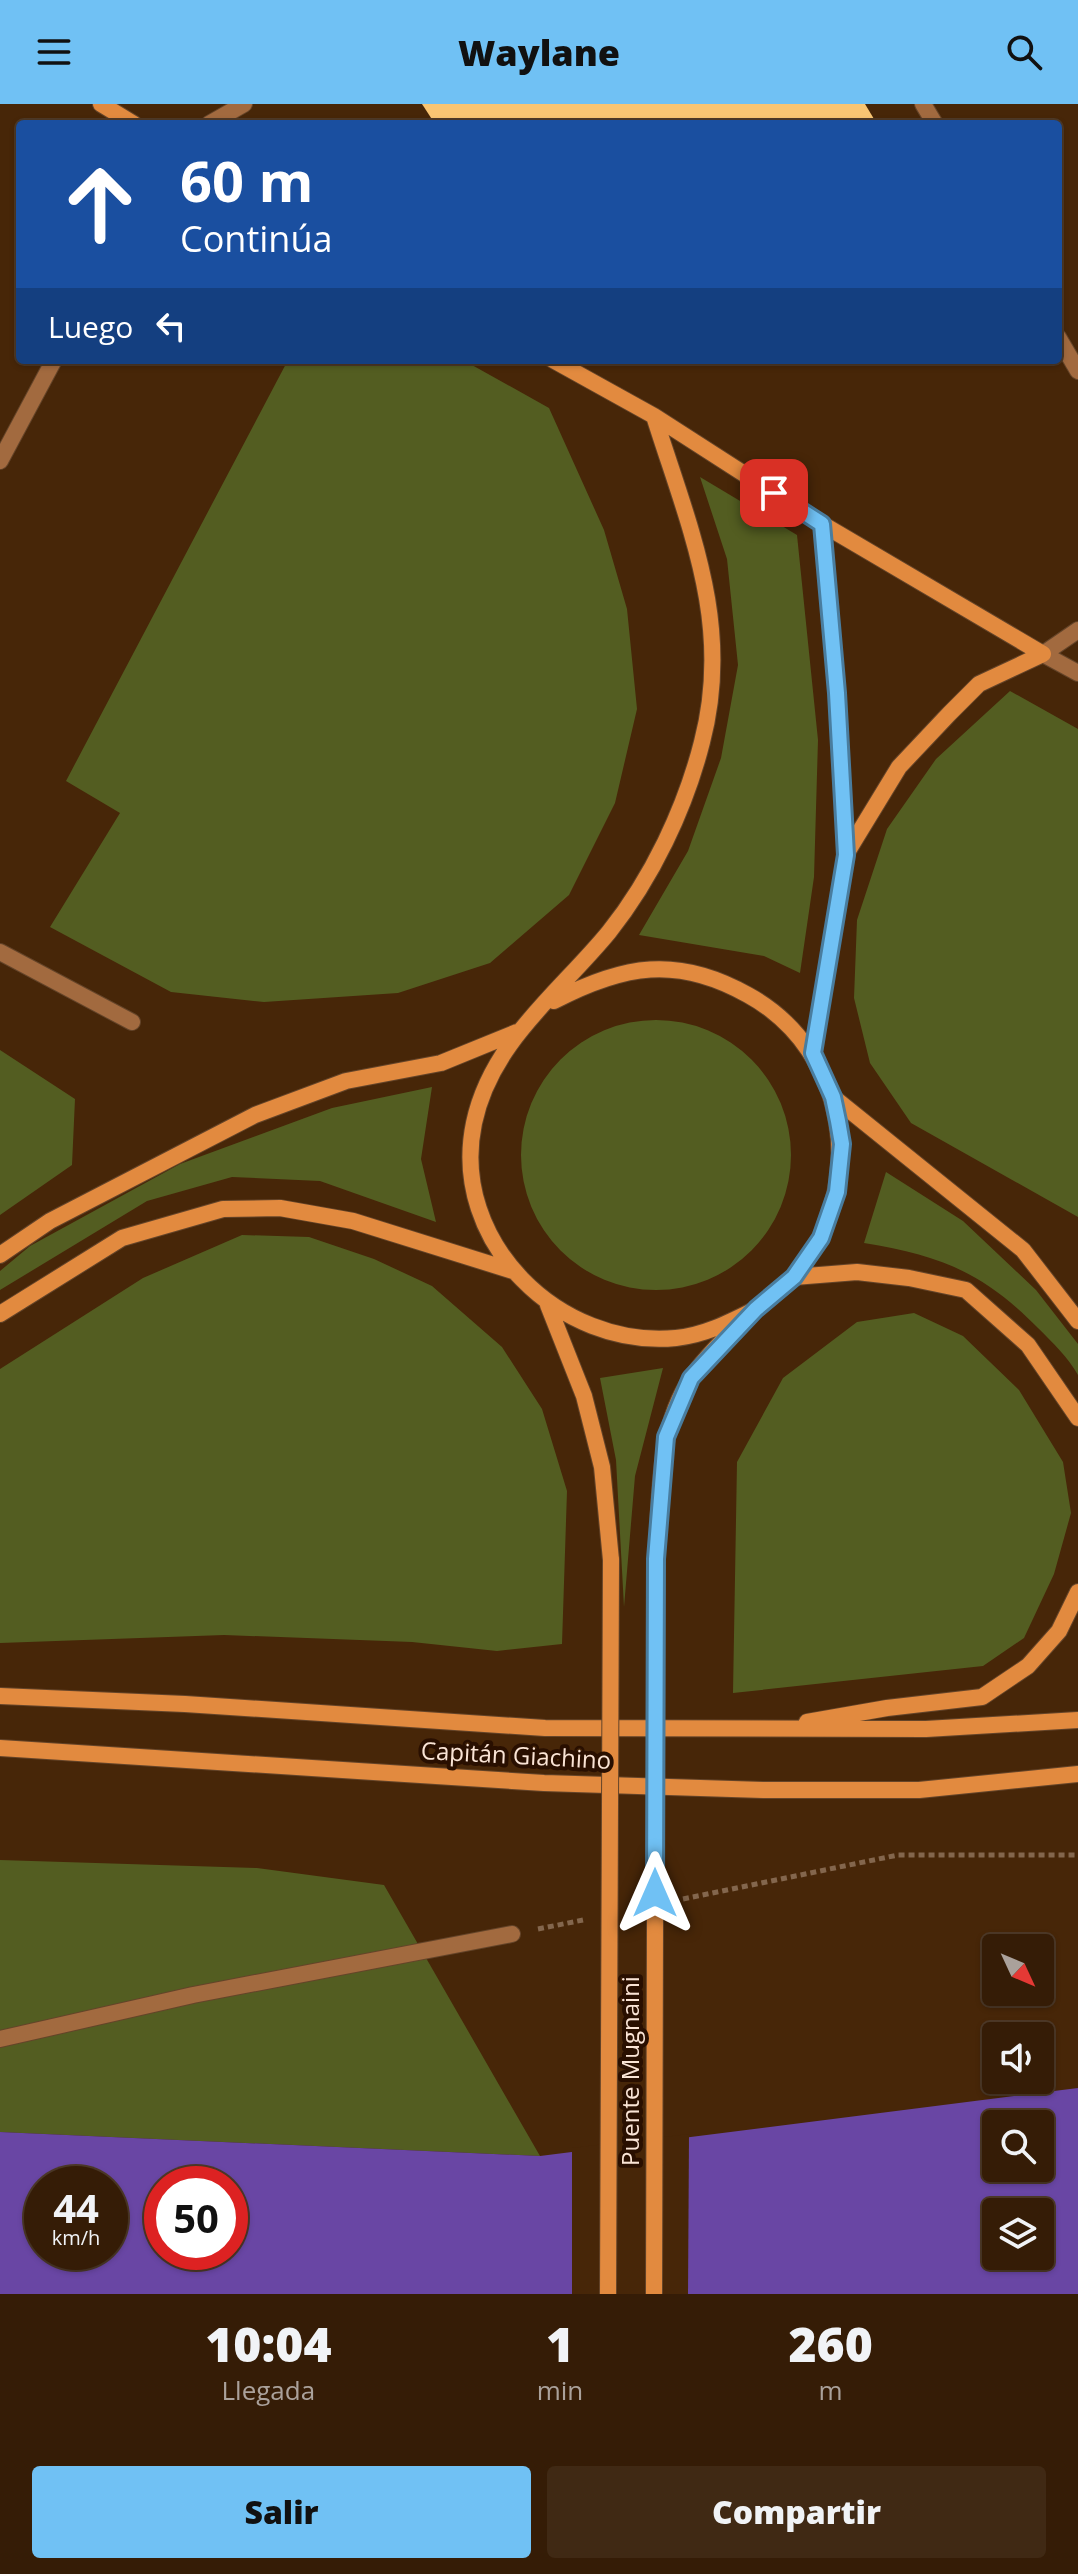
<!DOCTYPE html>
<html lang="es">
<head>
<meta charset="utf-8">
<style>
	body { margin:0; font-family:"Open Sans",sans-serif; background:#402914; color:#f1f3f6; height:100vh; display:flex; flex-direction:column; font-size:30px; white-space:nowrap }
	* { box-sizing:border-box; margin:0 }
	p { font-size:26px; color:#aaa19b }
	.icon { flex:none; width:44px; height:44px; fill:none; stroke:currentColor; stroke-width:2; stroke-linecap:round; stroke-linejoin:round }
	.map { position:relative; height:2190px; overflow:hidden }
	.sheet { display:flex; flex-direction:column; background:#351c06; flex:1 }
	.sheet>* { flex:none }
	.hud { position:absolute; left:16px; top:16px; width:1046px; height:244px; border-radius:8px; box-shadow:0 2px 6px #0004,0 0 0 2px #4f3a28; background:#1a4fa0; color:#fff; overflow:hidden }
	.needle { width:52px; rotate:134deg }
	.buttons { position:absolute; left:982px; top:1830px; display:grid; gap:16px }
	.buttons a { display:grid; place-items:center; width:72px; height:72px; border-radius:8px; background:#351c06; box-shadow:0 2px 6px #0004,0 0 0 2px #4f3a28; font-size:40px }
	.speed { position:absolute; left:24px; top:2062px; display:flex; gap:16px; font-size:40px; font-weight:700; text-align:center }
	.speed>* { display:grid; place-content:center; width:104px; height:104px; border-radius:50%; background:#351c06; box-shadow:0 2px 6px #0004,0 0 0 2px #4f3a28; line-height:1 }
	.speed small { font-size:20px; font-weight:400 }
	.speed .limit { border:12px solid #d22; background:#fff; color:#111 }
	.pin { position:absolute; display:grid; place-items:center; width:68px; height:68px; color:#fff; margin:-34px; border-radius:16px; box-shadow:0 4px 12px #0006 }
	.me { position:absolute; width:88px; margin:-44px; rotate:0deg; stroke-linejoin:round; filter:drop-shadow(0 0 6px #0008) }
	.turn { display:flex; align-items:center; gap:28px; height:168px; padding:0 32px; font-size:36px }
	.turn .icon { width:104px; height:104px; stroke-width:2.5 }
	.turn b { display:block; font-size:56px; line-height:68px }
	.then { display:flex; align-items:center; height:76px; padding:0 32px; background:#0003; gap:16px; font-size:30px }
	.eta { display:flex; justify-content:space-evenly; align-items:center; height:136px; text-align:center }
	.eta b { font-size:48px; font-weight:800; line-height:56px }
	.cta { display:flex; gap:16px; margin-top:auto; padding:16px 32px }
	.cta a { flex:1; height:92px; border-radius:8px; background:#70c1f4; color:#111; font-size:32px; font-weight:800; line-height:92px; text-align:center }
	.cta a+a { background:#402914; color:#f1f3f6 }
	header { display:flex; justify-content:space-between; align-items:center; height:104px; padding:0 32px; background:#70c1f4; color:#111; font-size:36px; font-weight:800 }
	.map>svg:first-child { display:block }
</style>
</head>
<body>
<header><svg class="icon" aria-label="menu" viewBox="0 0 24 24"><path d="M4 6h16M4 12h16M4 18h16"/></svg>Waylane<svg class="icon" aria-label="search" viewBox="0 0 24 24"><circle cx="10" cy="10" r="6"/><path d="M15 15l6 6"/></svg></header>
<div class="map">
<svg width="1078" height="2190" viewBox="0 0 1078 2190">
	<rect width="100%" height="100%" fill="#472608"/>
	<path fill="#535d21" d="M288 256H463L549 304 604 426 627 505 637 605 615 699 569 791 490 859 398 889 264 898 171 888 50 823 120 709 66 677Z
		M700 373 797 431 818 636 814 773 800 869 764 852 639 831 688 747 721 654 738 561 727 455Z
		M1010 587 1078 625V1113L911 1019 870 959 854 894 857 816 887 725 936 655Z
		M521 1051a135 135 0 1 1 270 0a135 135 0 1 1-270 0Z
		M0 946 75 995 72 1061 0 1111Z
		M432 983 421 1055 436 1118 320 1077 232 1073 147 1097 0 1186V1167L30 1142 180 1060 332 1004Z
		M886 1068 963 1117 1036 1186 1078 1240V1271C1068 1253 1053 1239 1038 1224 984 1169 940 1151 864 1139Z
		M242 1131 309 1133 374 1155 432 1182 502 1243 542 1305 567 1387 562 1540 497 1547 412 1538 224 1531 0 1539V1265L143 1174Z
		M914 1209 963 1232 1019 1286 1063 1358 1071 1409 1054 1470 1024 1534 983 1562 733 1589 737 1358 783 1274 857 1218Z
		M663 1264 635 1372 624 1503 616 1356 600 1274Z
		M0 1756 257 1764 384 1781 540 2052 0 2028Z"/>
	<path fill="#6946a4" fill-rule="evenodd" d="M1078 1984V2190H0V2028L540 2052ZM996 2020H1040V2064H996ZM42 2080H110V2148H42ZM162 2080H230V2148H162ZM996 2108H1040V2152H996Z"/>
	<path fill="#472608" d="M689 2030 688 2190H572V2044Z"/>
	<path fill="#f9c573" d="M422 0H865L877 20H435Z"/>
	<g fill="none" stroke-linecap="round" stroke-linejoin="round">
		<defs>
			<path id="street" d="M923 0 935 20
				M209 20 244 0
				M1058 233 1078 267
				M0 357 54 256
				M1078 526 1043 550 1078 569
				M0 848 132 918
				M0 1935 193 1891 512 1830"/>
			<path id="secondary" d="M101 0 134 20
				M553 256 654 312 822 420 1043 550
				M654 312C689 423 733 520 702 638 685 705 652 774 609 828 559 889 491 938 474 1019 449 1138 560 1245 676 1234 705 1231 730 1218 756 1205
				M846 750 899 663 949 610 979 580 1043 550
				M554 897C623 861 677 851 748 891 850 947 868 1084 795 1172 785 1184 770 1193 758 1203 736 1223 708 1249 692 1273 656 1325 661 1396 656 1455
				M813 949 846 751 837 589 822 420
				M833 993 1023 1146 1078 1217
				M0 1151 50 1117 255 1011 346 977 441 959 517 928
				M794 1173 857 1168 909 1174 966 1186 1028 1241 1078 1314
				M548 1201 584 1292 602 1363 611 1456
				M0 1210 122 1134 223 1105 280 1104 353 1117 513 1167
				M0 1592 185 1600 545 1624 926 1625 1078 1616
				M807 1618 887 1604 982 1593 1028 1562 1059 1527 1078 1488
				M0 1644 544 1679 763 1686H919L1078 1670"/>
		</defs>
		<use href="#street" stroke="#644429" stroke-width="18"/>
		<use href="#secondary" stroke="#644429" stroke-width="18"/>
		<path stroke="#83664d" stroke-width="5" stroke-dasharray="6 4" stroke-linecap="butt" d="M683 1795 898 1751H1078
			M538 1825 583 1816"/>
		<use href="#street" stroke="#a26a3f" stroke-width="16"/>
		<use href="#secondary" stroke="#e28a3f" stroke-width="16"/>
		<defs>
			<path id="secondary-bridge" d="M608 2190 611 1456
				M654 2190 656 1455"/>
		</defs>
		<use href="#secondary-bridge" stroke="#644429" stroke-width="18" stroke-linecap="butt"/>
		<use href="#secondary-bridge" stroke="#e28a3f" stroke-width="16"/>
	</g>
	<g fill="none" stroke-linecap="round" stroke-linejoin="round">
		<defs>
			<path id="route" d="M655 1789 656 1455 666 1333 691 1274 756 1205 794 1173 821 1134 837 1088 842 1040 838 1017 833 993 813 949 846 751 837 589 822 420 774 389"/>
		</defs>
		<use href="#route" stroke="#497d9f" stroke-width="20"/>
		<use href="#route" stroke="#70c1f4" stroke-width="14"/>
	</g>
	<g text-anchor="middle" stroke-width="8" stroke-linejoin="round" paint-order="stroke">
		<g font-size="24" fill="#fae4d5" stroke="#290f00">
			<text transform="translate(516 1652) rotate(3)" y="8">Capitán Giachino</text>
			<text transform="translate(631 1967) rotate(-90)" y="8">Puente Mugnaini</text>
		</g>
	</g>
</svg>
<div class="buttons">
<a><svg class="needle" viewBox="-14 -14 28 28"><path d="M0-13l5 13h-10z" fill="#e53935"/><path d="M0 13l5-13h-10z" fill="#aaa19b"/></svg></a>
<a><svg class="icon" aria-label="sound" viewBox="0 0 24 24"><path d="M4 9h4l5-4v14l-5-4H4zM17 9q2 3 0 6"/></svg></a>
<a><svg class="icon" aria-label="search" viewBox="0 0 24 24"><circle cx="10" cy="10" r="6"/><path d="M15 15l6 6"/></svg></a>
<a><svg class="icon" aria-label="layers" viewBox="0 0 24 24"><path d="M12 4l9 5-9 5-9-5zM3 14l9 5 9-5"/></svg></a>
</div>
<div class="speed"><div>44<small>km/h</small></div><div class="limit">50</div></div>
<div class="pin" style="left:774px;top:389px;background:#d93025"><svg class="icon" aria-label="arrive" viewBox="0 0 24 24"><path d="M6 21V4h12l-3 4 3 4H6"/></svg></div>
<svg class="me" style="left:655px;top:1789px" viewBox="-20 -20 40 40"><path d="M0-17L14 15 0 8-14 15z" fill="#70c1f4" stroke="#fff" stroke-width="4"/></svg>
<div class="hud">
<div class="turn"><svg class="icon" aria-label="ahead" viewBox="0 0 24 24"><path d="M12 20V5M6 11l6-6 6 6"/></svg><div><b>60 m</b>Continúa</div></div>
<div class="then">Luego<svg class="icon" aria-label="left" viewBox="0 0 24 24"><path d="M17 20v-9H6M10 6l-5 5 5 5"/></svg></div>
</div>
</div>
<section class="sheet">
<div class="eta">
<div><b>10:04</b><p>Llegada</p></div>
<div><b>1</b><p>min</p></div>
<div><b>260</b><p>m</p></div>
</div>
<div class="cta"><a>Salir</a><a>Compartir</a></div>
</section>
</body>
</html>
